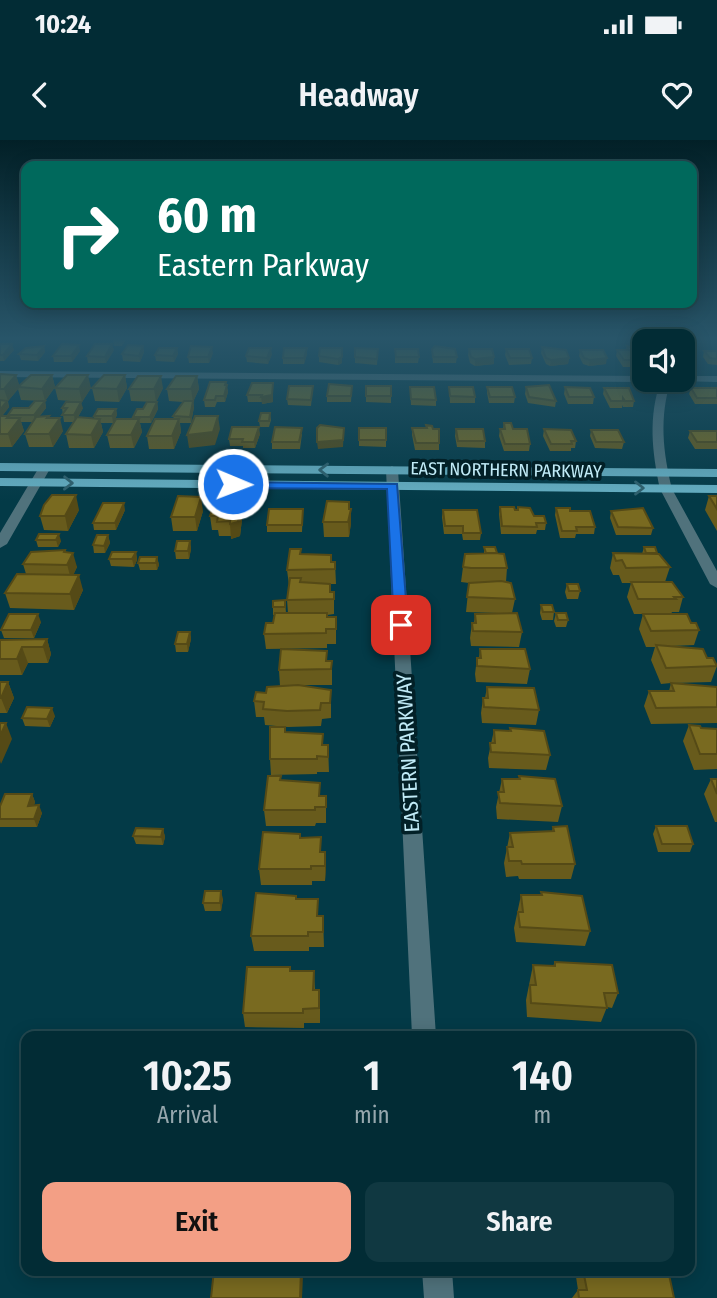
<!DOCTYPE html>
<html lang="en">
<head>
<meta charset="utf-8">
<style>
	body { margin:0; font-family:"Fira Sans Condensed",sans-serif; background:#103841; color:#f1f3f6; height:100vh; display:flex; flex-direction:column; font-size:26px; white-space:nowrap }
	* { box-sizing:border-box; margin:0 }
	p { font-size:23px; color:#96a7ad }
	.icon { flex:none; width:38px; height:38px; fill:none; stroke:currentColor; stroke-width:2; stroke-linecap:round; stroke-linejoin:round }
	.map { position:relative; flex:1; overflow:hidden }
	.panel { position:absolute; left:21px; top:891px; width:674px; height:245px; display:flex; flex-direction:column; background:#022c35; border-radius:14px; box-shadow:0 4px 18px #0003,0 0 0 2px #234850 }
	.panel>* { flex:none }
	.hud { position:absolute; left:21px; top:21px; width:676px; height:147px; border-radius:14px; box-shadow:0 4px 18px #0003,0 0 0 2px #234850; background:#00695c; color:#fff; overflow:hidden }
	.buttons { position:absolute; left:632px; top:189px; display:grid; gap:14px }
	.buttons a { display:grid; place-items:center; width:63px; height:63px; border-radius:14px; background:#022c35; box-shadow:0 4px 18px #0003,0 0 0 2px #234850; font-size:35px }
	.pin { position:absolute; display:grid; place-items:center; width:60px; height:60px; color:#fff; margin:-30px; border-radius:14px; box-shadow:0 4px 10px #0006 }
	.me { position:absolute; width:77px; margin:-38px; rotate:91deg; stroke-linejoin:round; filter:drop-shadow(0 0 5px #0008) }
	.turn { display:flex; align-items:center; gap:24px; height:147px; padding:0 21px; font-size:32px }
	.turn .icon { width:91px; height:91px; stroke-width:2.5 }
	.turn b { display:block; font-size:49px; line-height:60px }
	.eta { display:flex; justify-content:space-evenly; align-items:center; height:119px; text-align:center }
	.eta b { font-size:42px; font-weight:600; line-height:49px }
	.primary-button { display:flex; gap:14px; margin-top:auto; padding:14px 21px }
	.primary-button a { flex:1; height:80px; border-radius:14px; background:#f39f85; color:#111; font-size:28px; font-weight:600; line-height:80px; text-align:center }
	.primary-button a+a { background:#103841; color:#f1f3f6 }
	.status { display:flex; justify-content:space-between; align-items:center; height:49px; padding:0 35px; background:#022c35; direction:ltr }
	.status svg { height:19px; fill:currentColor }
	header { display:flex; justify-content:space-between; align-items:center; height:91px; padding:0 21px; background:#022c35; font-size:32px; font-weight:600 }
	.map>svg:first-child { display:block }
</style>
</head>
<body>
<div class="status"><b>10:24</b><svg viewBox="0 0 49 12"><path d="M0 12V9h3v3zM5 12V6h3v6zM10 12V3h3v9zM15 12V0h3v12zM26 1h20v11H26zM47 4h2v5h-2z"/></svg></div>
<header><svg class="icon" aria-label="back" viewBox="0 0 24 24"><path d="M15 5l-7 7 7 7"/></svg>Headway<svg class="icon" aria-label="heart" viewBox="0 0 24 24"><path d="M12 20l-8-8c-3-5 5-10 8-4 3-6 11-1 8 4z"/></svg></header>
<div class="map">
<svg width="717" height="1158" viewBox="0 0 717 1158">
	<rect width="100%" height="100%" fill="#033a47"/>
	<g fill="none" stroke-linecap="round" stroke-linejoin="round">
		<path fill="#50727c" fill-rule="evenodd" d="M0 231 644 236V240H648L644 242 0 237Z
			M682 236H717V242L678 241 682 240Z
			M41 324 51 327 7 404 0 408V393Z
			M392 326 398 330 436 896H412L386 330Z
			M666 345 672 349 717 431V448L710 444 660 349Z
			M422 1130H452L454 1158H424Z"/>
		<path fill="#50727c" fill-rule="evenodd" d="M668 199H677L678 201H669Z
			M661 240H671C659 277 663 312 672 349L666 353 660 349C652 311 648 277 661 240Z"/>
		<path fill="#66b0c4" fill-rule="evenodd" d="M0 323 717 329V337L0 331Z
			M0 338 717 345V353L0 346Z"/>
	</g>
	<path fill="#685b1c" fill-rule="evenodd" d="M113 199H125V201L122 206H114Z
		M0 204 14 210 4 221H0Z
		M44 206 45 212 38 221 21 220 19 214Z
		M143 206 144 212 140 222 123 221 122 214Z
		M627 206 644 217V224H634L633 227H623L616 216 617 210H626Z
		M542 207 569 218 568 224 550 226 546 224 541 213Z
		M177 208 178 214 174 222 156 221 155 215Z
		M342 208V223L338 225 319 222V216Z
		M355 208 378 209 377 225 355 223Z
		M395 209 419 217 418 223H395Z
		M432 209 457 217 456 223H433Z
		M469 209 494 224 475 226 470 223 468 215Z
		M506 209 532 218 531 224 509 225 505 215Z
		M114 210 106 223H88L87 216Z
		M580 210 606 224 589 226 583 224 579 216Z
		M80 211 72 222H54L53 216Z
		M704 211H717V225L708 224 703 217Z
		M213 213 209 223H189L188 217Z
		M272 214 268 224 247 222 246 216Z
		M307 214 304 224H283V218Z
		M0 234 16 235 19 246 52 235 55 247 45 261 46 268 39 277 49 278 63 291 53 307H29L25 294 33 282H21L24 291 12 307H0ZM18 249 21 260 43 261 8 276H2L9 267 8 261Z
		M125 235 127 248 119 262 95 261 92 248Z
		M197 236 199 249 193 262 194 267 191 283H180L181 292 174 309H149L147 296 174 279 173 276 183 262 169 261 167 249Z
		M226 242 228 252 225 262H217L215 267H205L204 260Z
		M273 243V262L262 264V262H248L247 255Z
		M313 246 311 266 288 265 287 259Z
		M352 246 351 262H327V256Z
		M366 246H391V263L366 262Z
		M410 247 436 260V266L411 265Z
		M449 247 475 257V263H450Z
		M487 247 515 257 514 263H489L487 253Z
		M526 247 556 261 555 267 528 263 525 254Z
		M565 247 594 257 593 264H568L564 254Z
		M55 248H91L82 262 58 260Z
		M163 248 156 262 131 261 129 249Z
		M604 248 634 261 633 267H623L622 265V268H610L603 254Z
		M691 248H717V264H695L689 254Z
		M157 262 158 269 151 283H140L142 292 134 308H110L107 295 134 279 133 277Z
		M62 268H83L78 277 94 278V276L116 269 117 275 113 283H101L103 292 94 308H69L66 294 74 282H64Z
		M270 273 271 280 269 287H260L259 281Z
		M504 283 513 289 530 304 529 311H504L499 296 500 289H503Z
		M359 288H386V307L359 306Z
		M412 288 439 289V310H415L412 295Z
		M456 289 485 301V308L457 307 455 296Z
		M544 289 576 301 575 308H571V311H550L543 296Z
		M591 290 624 302 622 309 595 308 590 296Z
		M690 291H717V309H695L688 298Z
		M260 294 255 308H243V306H230L229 299Z
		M302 294 300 309H272V302Z
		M709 356H717V391L705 370Z
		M242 357 243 371 240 396 231 399V396H219L218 390H212L210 376Z
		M500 367 515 370H517L518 367 534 376 546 383 545 390H537L536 394H501L499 374Z
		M556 368 570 371 595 387 594 394H576L575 398H560L555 375Z
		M303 369 302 392H267V385Z
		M349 369H351V383L349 397H324L323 382Z
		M79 370 68 391 44 390 40 376Z
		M125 370 116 390H94L93 383Z
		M443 370 481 393 480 400H463L462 394H444L442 377Z
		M203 371 197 391H173L171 377Z
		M611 371 653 388 651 395H616L610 378Z
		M39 394 61 401 58 407H38L36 400Z
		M108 395 110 403 105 413H94L93 405Z
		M190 401 191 409 189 419H176L175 411Z
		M484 407 497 413 507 428 506 442 515 459 512 473 522 492 519 507 471 506 470 498 472 483H474L475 474 498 473 466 472 469 443 461 442 463 427 484 413Z
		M644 407 657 413 670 427 665 442 683 457 679 472H672L671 474 691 483 699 490 694 505 672 506 707 518 717 526 711 542 674 543 717 547V583L651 584 644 566 649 551H669L671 543 661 544 651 520 655 507H646L639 489 643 474H634L627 457 631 443H622L619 435H613L610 428 613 413 642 414Z
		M65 410 77 427 73 435 83 450 74 470 10 468 5 453 26 434 23 424Z
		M136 412 137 420 134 427 111 426 109 419Z
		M301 414 331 422H335L336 444H325H330L331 452H334V474L327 475V477H336V504H327V508L266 509 264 494 273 483 274 475H273V467L285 460 286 473H288L287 460 289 445 287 430Z
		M157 417 159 425 157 430H140L138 423Z
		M567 444 580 451 578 459H567L565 452Z
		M541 465 554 472 553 480H542L540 473Z
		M556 473 568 480 566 487H556L554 481Z
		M41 482 34 498H4L1 490Z
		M190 492 191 499 188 512H176L175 504Z
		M47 499 51 514 48 523H28L22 535H0V500Z
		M480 509 530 529 527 544 476 542 475 534 477 518H479Z
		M327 511V521H332V545H298L331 550V578L322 579 321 586 288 587 265 585 264 577H256L254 561 266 553 297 545 280 546 279 530Z
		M0 542H8L14 558 7 573H0Z
		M487 547 539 570 536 585 482 583 481 573 483 558H485Z
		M55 576 50 587 25 586 22 578Z
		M689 585 701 588 717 589V629L694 630 683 601Z
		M285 587V592L323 594V605H328L329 632H317V634L271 635 270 619Z
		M510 588 550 615 546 630 489 628 488 618 494 590 510 591Z
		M281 636V640L321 656H326V683H316L315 686H266L264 670Z
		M519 636 562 666 558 682 497 679 496 667 502 639H519Z
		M711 639H717V682H715L704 654Z
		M32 654 35 662 34 665 42 673 37 687H0V666Z
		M656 686 693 704 690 712H658L653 694Z
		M553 687 575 724 571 739H519L518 736 506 737 504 723 510 693 552 691Z
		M163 689 165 697 163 705 136 704 133 696Z
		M300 698 326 727 325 741H312V745H261L259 729Z
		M541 752 590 791 585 806 516 802 514 788 521 755H541Z
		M223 759 221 771H205L203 763Z
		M296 759 319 776H323L324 807H309V811H254L251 796Z
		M555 822 618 853 612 868 607 867 601 882 527 877 526 860 533 825 553 826Z
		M291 831H314L315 850 320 865V883H304V888L245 887 243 873Z
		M575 1130H668L674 1158H572L578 1150Z"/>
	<path fill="#554a16" d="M122 199H125V201L122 206Z
		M12 204 14 210 4 221 3 215Z
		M112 204 114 210 106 223 105 217Z
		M79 205 80 211 72 222 71 216Z
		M44 206 45 212 38 221 37 215Z
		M143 206 144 212 140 222 139 216Z
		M212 207 213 213 209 223 208 217Z
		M177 208 178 214 174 222 173 216Z
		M271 208 272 214 268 224 267 218Z
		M307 208V214L304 224V218Z
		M342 208V223L338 225V219Z
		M494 217V224L475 226V219Z
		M569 218 568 224 550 226 551 220Z
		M607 218 606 224 589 226 590 220Z
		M16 235 20 247 8 261 4 249Z
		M52 235 55 247 45 261 42 249Z
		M88 235 91 248 82 262 79 249Z
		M125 235 127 248 119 262 117 249Z
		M161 236 163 248 156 262 154 249Z
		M197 236 199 249 193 262 191 249Z
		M226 242 228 252 225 262 224 256Z
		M273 243V262L262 264 261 257Z
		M7 261 9 267 0 279V270Z
		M45 261 46 268 35 282 34 275Z
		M193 261 194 267 191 283 190 277Z
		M81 262 83 268 75 282 74 275Z
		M157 262 158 269 151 283 150 277Z
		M116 269 117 275 113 283 112 276Z
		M9 276 12 288 20 278 24 291 12 307 8 294 7 278Z
		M218 276 220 289 215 305 189 308 187 295Z
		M60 278 63 291 53 307 49 294Z
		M100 279 103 292 94 308 91 295Z
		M139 279 142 292 134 308 131 295Z
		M179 279 181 292 174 309 172 296Z
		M259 287 260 294 255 308 254 302Z
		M344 288 343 307 318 309 317 302Z
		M76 355 79 370 68 391 65 376Z
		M201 357 203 371 197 391 195 377Z
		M242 357 243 371 240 396 231 399 230 384Z
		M124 363 125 370 116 390 115 383Z
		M351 369V383L349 397 348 382Z
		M59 394 61 401 58 407 56 400Z
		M108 395 110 403 105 413 104 406Z
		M190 401 191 409 189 419 188 411Z
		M65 410 69 422 73 413 77 427 71 440 64 412Z
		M136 412 137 420 134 427 132 419Z
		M157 417 159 425 157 430 156 423Z
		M79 435 83 450 74 470 70 454Z
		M38 474 41 482 34 498 31 490Z
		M190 492 191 499 188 512 187 504Z
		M47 499 51 514 48 523 43 507Z
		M22 507 28 523 22 535 17 519Z
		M8 542 14 558 7 573 1 558Z
		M52 568 55 576 50 587 47 579Z
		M6 583 12 599 1 624 0 621V596Z
		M32 654 35 662 31 674 28 666Z
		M39 665 42 673 37 687 34 679Z
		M163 689 165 697 163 705 161 697Z
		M325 712 326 727 325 741Z
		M221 751 223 759 221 771 220 763Z
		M132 1130H141L135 1137 132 1131Z
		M301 1130H302L303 1136 302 1158H300Z"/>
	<path fill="#796a20" stroke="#554a16" stroke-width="2" d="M0 204H12L3 215H0Z
		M62 204 79 205 71 216H53Z
		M95 204H112L105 217 87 216Z
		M128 205 143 206 139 216 122 214Z
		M44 206 37 215 19 214 26 208Z
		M191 206 212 207 208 217H188Z
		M435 206 455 209 457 217H433L432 209Z
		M627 206 640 210 644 218H633L635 220H624L617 210H629Z
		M542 207 566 210 569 218 551 220 546 218Z
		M159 208H177L173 216 155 215Z
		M249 208H271L267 218 246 216Z
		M284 208H307L304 218H283Z
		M320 208H342V217L338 219 319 216Z
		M355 208 378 209 377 219 355 217Z
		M395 209H418L419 217H396Z
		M469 209H492L494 217 475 219 471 217Z
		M506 209H529L532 218H510Z
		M580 210H603L607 218 590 220 584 218Z
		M704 211H717V219L710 218Z
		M0 234 16 235 4 249H0Z
		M31 235H52L42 249 18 247Z
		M67 235H88L79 249 55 248Z
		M104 235H125L117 249 92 248Z
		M138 236H161L154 249H129Z
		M176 236H197L191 249H167Z
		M210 242H226L225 245H227L224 256H216L215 260H204Z
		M252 243H273L272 255 261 257 262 255H247Z
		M329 244 352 246 351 256H327Z
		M549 245 556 261 529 257 526 247Z
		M289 246H313L311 260 287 259Z
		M366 246H391V256H366Z
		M410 247H434L436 260 411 259Z
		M449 247H473L475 257 450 256Z
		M487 247H512L515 257H490Z
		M565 247 590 248 594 257H569Z
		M604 248H629L634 261H625L623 258V261H611Z
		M691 248H717V258H697Z
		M0 260 7 261 0 270Z
		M35 261H45L34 275H8L13 268H29Z
		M184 261H193L190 277 173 276Z
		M66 262H81L74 275H62L67 268H62Z
		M147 262H157L150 277H133L137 269H143Z
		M98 269H116L112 276H94Z
		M261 273H270L269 281H259Z
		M0 276H9L7 278H20L8 294H0Z
		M49 276 47 278H60L49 294H25L36 277Z
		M195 276H218L213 292 187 295Z
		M77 277 100 279 91 295 66 294Z
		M116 279H139L131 295H107Z
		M155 279H179L172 296H147Z
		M504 283H511L513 289H527L530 304H505L500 289H505Z
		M320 285 344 288 343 300 317 302V288Z
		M426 285 432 286 433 289H439V303H416L412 288H427Z
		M232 287H259L254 302H242L243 299H229Z
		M275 287 302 288 299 302H272Z
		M359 288H386V300H359Z
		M456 289H483L485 301H458Z
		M544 289 571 290 576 301H571L572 304H551Z
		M591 290H618L624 302H596Z
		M690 291H717V302H697Z
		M52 355H76L65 376H40L44 365Z
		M178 356 201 357 195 377H171Z
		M709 356H717V369Z
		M216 357H242L238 382 230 384V381L217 382 218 376H210Z
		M327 361 349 362V369H351L348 382H323Z
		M103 363H124L115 383H93Z
		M500 367H514L515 370H518V367L530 368 534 376H544L546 383H536L537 387 502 386Z
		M556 368H570V371H590L595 387H576L577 391H562Z
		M643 368 653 388 618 387 611 371Z
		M269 369H303L302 385H267Z
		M443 370H477L481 393H463V386H445Z
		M39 394H59L56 400H36Z
		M97 395H108L104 406 93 405Z
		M177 401H190L188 411H175Z
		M484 407H495L497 413H486Z
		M644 407H655L657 413H646Z
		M290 409H301L300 414 331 415V422H335V429L287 430Z
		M65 410 64 412 73 413 67 425 23 424 31 412Z
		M112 412H136L132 419H109Z
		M495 413 504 414 507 428H471L463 427 465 414Z
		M613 413 659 414 670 427 626 428 622 420 616 421Z
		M140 417H157L156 423H138Z
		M17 434 79 435 70 454 5 453Z
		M290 438H301L300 442 330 444V452H334V459L287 460Z
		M501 441 511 443 515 459 467 457 469 443Z
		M631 442H672L683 457H674L676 459H638Z
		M567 444H578L580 451H569Z
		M285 460V467H273V461Z
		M541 465H552L554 472H543Z
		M275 473H327V477H336V489H326V493L264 494 266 483H273Z
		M517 473 522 492 473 491 472 483H476L475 474Z
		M556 473H566L568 480H558Z
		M9 474H38L31 490H1Z
		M643 474H687L691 483H696L699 490 651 491Z
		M178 492H190L187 504H175Z
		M47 499 43 507H22L17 519H0V500Z
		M656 505 703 509 707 518H713L717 526 666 528Z
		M281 509 327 511 326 521H332L331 529 279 530Z
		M480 509H525L530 529 477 526V518H481Z
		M0 542H8L1 558H0Z
		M671 543 717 547V567L656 568 649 551H674Z
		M298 545 331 550 330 563H321L320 570 287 571 263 569 264 562 254 561 256 552 266 553 267 547Z
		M487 547 534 548 539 570 484 567 483 558H488Z
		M27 567 52 568 47 579 22 578Z
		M0 583H6L0 596Z
		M689 585 700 586 701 588 717 589V614H700Z
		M270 587H285V592L323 594 322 605H328V617L317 616V619H270Z
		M510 588 544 591 550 615 491 612 490 603H495L494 590 511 591Z
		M268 636H281L280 640 320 643 319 656H326V667H315V670H264Z
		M519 636 555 639 562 666 500 663 498 652H504L502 639H520Z
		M711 639H717V654Z
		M5 654H32L28 666 39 665 34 679H0V666Z
		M567 686 575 724H522L521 721H509L507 707H513L510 693 554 691 553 687Z
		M656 686H687L693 704H662Z
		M136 688 163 689 161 697 133 696Z
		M263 692 300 694V698L321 697 320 712H325V726H311V729H259Z
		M205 751H221L220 763H203Z
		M541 752 582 756 590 791 520 787 518 772H523L521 755H542Z
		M256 753 296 756V759H318L317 776H323V792H308V796H251Z
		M555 822 612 825 618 853H604L607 868 531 863 530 845H536L533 825 555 826Z
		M247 827H290V831H314L313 850H319V868L303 869V873H243Z
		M214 1130H301L300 1158H211Z
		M583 1130H668L674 1158H579L578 1150H587Z"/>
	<defs><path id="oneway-chevron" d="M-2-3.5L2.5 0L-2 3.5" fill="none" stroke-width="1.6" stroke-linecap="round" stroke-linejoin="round" transform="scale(1.75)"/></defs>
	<g stroke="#2f616e">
		<use href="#oneway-chevron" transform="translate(324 330) rotate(-179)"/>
		<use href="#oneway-chevron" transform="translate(68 343) rotate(1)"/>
		<use href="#oneway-chevron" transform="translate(639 348)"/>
	</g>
	<linearGradient id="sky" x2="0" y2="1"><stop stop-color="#022027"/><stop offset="0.55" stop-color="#285569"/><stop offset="1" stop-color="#285569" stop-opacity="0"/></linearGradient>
	<rect width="717" height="361" fill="url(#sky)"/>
	<path fill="#1a73e8" stroke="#114b97" stroke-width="2" d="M229 342 397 344 408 485 406 488H396L394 485 387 349 233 348 229 347Z"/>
	<g text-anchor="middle" stroke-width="7" stroke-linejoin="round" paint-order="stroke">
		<g font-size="18" fill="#c1ebf7" stroke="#022027">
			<text transform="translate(506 330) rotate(1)" y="6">EAST NORTHERN PARKWAY</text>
		</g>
		<g font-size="21" fill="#c1ebf7" stroke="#022027">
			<text transform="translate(408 613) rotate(-93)" y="7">EASTERN PARKWAY</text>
		</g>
	</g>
</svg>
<div class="buttons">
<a><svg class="icon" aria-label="sound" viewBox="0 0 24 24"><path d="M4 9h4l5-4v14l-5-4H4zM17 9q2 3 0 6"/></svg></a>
</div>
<div class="pin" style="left:401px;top:485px;background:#d93025"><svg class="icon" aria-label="arrive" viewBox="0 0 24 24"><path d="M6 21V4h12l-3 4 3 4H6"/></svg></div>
<svg class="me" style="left:233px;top:344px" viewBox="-20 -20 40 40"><circle r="17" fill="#1a73e8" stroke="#fff" stroke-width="3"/><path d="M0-11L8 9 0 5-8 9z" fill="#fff"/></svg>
<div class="hud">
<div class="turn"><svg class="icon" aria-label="right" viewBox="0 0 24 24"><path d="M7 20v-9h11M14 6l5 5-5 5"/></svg><div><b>60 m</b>Eastern Parkway</div></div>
</div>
<section class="panel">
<div class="eta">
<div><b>10:25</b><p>Arrival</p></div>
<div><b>1</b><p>min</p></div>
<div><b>140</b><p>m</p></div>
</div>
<div class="primary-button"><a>Exit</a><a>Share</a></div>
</section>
</div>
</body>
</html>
